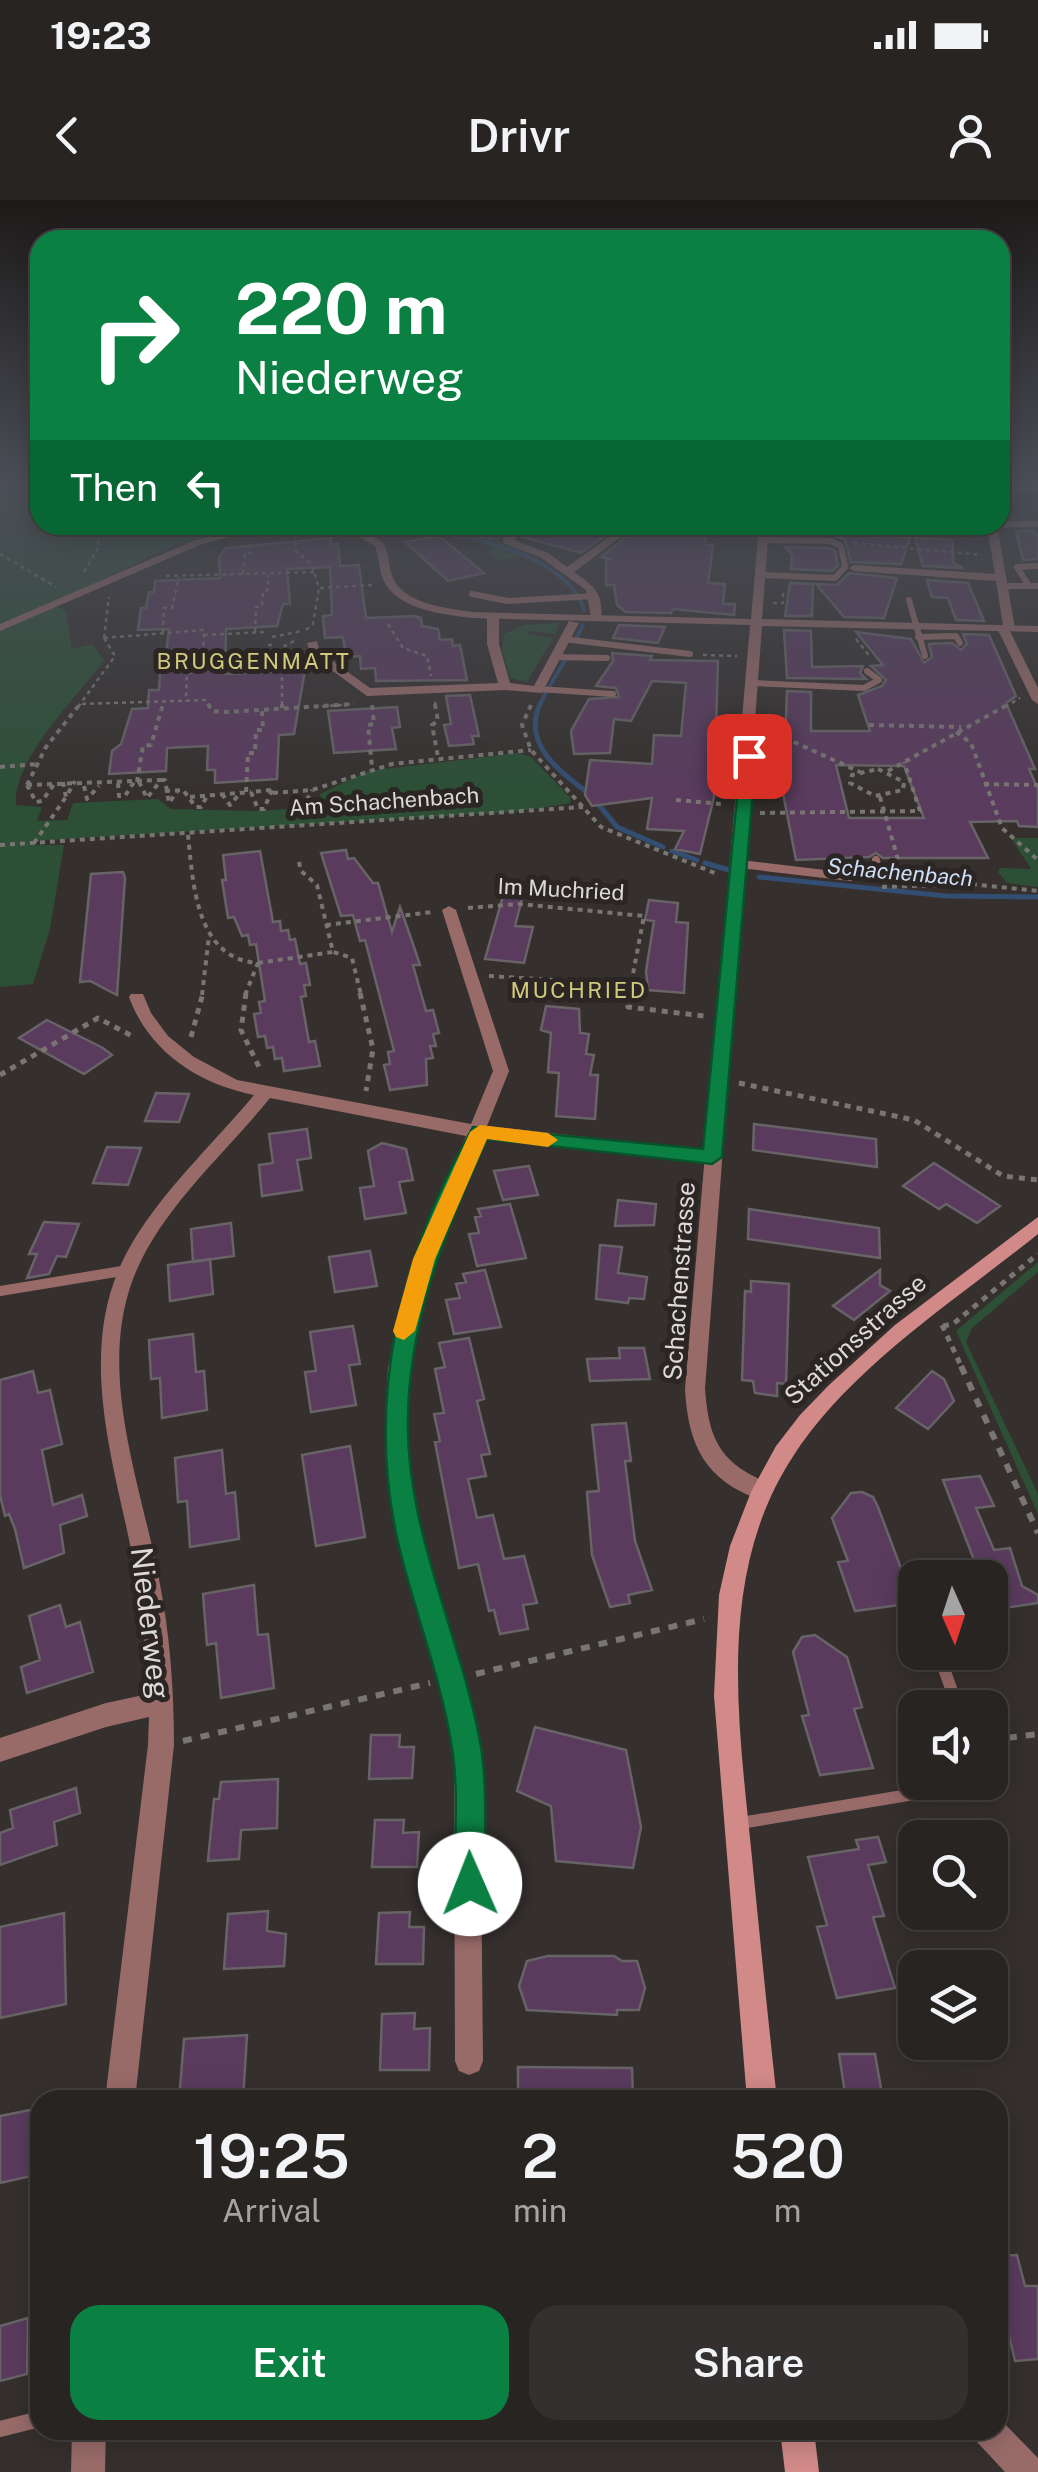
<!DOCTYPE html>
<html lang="en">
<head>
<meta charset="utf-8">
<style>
	body { margin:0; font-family:"Public Sans",sans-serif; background:#34302f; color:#f1f3f6; height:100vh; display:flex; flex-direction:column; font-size:38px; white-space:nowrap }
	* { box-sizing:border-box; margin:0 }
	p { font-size:32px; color:#a5a4a5 }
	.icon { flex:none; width:55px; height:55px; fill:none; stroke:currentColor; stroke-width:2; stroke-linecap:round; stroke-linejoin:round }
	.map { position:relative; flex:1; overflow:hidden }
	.details { position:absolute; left:30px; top:1890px; width:978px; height:350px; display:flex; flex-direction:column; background:#282422; border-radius:30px; box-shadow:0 5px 25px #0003,0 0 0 2px #444140 }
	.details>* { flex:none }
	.hud { position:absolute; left:30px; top:30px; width:980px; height:305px; border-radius:30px; box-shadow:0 5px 25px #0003,0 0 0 2px #444140; background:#0b8043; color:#fff; overflow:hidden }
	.needle { width:65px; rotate:177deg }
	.tools { position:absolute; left:898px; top:1360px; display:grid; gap:20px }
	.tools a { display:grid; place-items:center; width:110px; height:110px; border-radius:20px; background:#282422; box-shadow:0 5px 25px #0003,0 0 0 2px #444140; font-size:50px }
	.pin { position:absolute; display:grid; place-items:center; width:85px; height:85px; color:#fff; margin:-42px; border-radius:20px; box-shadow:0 5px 15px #0006 }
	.me { position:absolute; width:110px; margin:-55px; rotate:359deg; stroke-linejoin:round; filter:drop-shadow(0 0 8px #0008) }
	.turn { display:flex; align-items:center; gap:35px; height:210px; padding:0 40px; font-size:45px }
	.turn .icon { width:130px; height:130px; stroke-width:2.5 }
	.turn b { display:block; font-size:70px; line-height:85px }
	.then { display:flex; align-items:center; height:95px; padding:0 40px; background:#0003; gap:20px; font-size:38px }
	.eta { display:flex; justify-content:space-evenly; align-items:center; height:170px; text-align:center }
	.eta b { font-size:60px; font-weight:600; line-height:70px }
	.button { display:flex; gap:20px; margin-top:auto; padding:20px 40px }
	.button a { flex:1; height:115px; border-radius:30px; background:#0b8043; color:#fff; font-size:40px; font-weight:600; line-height:115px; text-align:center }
	.button a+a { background:#34302f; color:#f1f3f6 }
	.status { display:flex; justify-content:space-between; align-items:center; height:70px; padding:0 50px; background:#282422; direction:ltr }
	.status svg { height:28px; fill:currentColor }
	header { display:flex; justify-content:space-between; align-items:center; height:130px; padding:0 40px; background:#282422; font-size:45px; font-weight:600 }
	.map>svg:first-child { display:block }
</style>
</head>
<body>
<div class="status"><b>19:23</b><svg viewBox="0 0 49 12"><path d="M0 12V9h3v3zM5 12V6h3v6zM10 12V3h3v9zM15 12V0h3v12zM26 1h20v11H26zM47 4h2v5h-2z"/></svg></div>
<header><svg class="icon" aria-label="back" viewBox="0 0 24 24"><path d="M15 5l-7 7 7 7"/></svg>Drivr<svg class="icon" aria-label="person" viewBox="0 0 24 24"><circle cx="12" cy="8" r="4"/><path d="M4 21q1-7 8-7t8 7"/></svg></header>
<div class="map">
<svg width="1038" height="2272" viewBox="0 0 1038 2272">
	<rect width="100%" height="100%" fill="#35302e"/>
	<path fill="#2c4f35" d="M0 282H40V325H241L168 348 52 404 66 411 72 449 93 444 104 461C78 495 11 562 16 605L42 607 37 621 67 620 73 603 158 599 171 609 256 611 322 607 320 594 368 571 518 553 531 557 570 597 571 603 515 612 30 641V645H64L50 729 33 784 0 787Z
		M451 325 498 335 502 337 496 341 533 354 499 360 487 352 492 348 447 331Z
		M559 423 556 434 530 431 528 434 553 438 527 482 510 478 502 450 504 434 524 425Z
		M1011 638H1038V687L1007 683 998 672 1000 668 1031 669Z
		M1038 1062V1072L972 1128 966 1142 1038 1294V1314L956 1131Z"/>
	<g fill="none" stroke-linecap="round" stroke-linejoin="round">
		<path stroke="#324e72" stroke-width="4" d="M384 334C399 332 416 328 431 330 479 337 569 359 584 410
			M576 439 583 425
			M548 489 565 460
			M539 507 546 492"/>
		<path stroke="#324e72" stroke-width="5" d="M540 504C521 547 563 573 593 597
			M599 605 617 627 663 647
			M672 651 697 660
			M705 663 729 670
			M759 677 946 696 1038 697"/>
	</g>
	<path fill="#5a3b5e" stroke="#676367" stroke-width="2.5" fill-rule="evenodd" d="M533 325H620L581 353 523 337Z
		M641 325 707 331 704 345H713L708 383 725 384 723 404H735L734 415 673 409 671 413 626 412 617 405 614 385H606V360L612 359 601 357Z
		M798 325 831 327 910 338 901 364 851 362 845 340 832 334H800Z
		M1016 331H1033L1038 336V359L1023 360Z
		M439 336 484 373 448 381 405 342Z
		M331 338 332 345 338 344 340 366 359 365 366 418 415 416 421 418 422 426 438 429 440 440 452 439 453 446 460 445 467 480 376 481 375 468 361 469 360 456 346 457 343 437 325 438 323 416 332 415 330 367 287 369 290 404H283L277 426 226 429 225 474 305 470 294 534 279 535 277 579 215 583V570H207L208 546 167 548 166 571 109 574 112 551 121 544 132 509 148 508 149 490H159L160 474 164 471 169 429 138 430 141 408H146L149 392H154L155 381 220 378 219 358 226 348Z
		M915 338 952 340 954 364 963 368 923 366Z
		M785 347 829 348 835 351 838 365 832 371 791 369 792 355Z
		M849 373 897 378 884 418 844 417 816 384 837 385Z
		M927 380 968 383 984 421 956 420 948 398 932 397Z
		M790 383 813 384 812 416H785Z
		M619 425 665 427 658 443 613 438Z
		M784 430 811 431 812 467 863 466 860 473 866 479 787 478Z
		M856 432 911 439 924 463 932 457 929 444 952 443 961 450 967 444 963 434 989 435 1016 496 1006 503 1035 569H1029L1038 589V627L1019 626 1017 621 970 622 988 658H883L876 653 869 657 796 660 774 547 785 542 787 491 811 492V531H870L858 495 882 486 886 480 871 466 883 465ZM836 565 904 566 924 618H849Z
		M612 453 652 456 650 460 718 461 714 597 700 654 675 649 684 631 647 629 652 598 592 606 585 595 590 560 652 564 654 535 681 536 686 483 652 481 631 521 614 519 610 553 574 554 571 531 589 499 619 497 616 488 596 486 613 461Z
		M470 495 479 536H472L474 544 449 546 444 525 451 524 446 496Z
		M397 507 400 527 392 528 396 549 334 553 328 511Z
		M346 650 348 659 354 658 373 683H378L392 732 400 707 413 744 420 765H413L426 811 433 810 439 833 433 834 436 846H430L433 858 426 859 427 885 390 890 384 865 390 864 388 852 394 851 365 740 360 741 353 715 341 716 321 653Z
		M260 651 273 722 280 721 281 731 288 730 290 740 295 739 300 764 306 763 310 785H304L306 796 301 797 309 842 315 841 320 866 284 871 282 858 275 859 273 847 267 848 265 836 258 837 254 814 261 813 259 802 265 801 256 744 250 745 248 735 242 736 234 717 228 718 222 680H226L223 655Z
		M123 672 125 678 117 795 90 781 80 782 91 674Z
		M507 682 525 687 515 726 533 727 524 763 485 759Z
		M649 700 678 703 676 722 688 723 684 793 648 790 646 771 654 721 645 720Z
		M546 806 579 809 580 833 589 834 586 854 594 855 590 875H598L595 919 556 916 559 873 548 872 551 833 541 830Z
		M47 820 103 848 112 855 84 874 19 838Z
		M156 893 189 894 179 922 145 921Z
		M754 924 876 939 877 967 753 950Z
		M307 929 311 958 297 960 302 990 262 996 259 965 273 963 269 934Z
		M382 943 406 949 413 980 399 982 406 1013 365 1019 360 988 374 986 368 951Z
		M107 947 141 948 128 985 93 983Z
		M934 963 957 978 1000 1006 977 1023 946 1004 939 1009 903 986Z
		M529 966 538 995 503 1000 494 971Z
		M618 1000 656 1004 654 1025 615 1026Z
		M510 1004 526 1058 477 1066 469 1034 479 1033 475 1017 481 1016 478 1009Z
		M749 1009 879 1028 880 1058 748 1039Z
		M44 1022 79 1024 66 1057 57 1056 49 1074 27 1078 37 1054H29Z
		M231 1023 234 1056 193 1062 191 1029Z
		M600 1045 622 1047 618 1073 647 1077 644 1099 629 1098 628 1103 596 1099Z
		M370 1051 377 1086 335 1092 329 1057Z
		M210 1059 213 1094 170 1101 168 1065Z
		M485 1070 501 1127 454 1134 446 1100 460 1098 456 1084 466 1082 463 1074Z
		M880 1070V1085L890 1091 854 1120 833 1106Z
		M751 1081 789 1084 786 1184 777 1183V1196L755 1193 753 1181 742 1180 745 1091 751 1092Z
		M353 1126 360 1164 349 1165 356 1205 311 1212 305 1172 316 1171 310 1132Z
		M193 1134 196 1172 204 1171 207 1210 162 1218 160 1178 151 1179 149 1140Z
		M469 1138 484 1199 477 1201 490 1254 481 1255 486 1276 468 1279 477 1318 493 1315 504 1359 524 1356 537 1403 523 1405 528 1429 500 1434 494 1410 489 1411 478 1364 459 1368 435 1242 440 1241 434 1214 444 1213 435 1169 445 1167 439 1143Z
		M619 1148H644L650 1179 590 1181 587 1159 620 1158Z
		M33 1171 38 1193 50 1190 62 1244 42 1250 53 1305 82 1295 87 1316 60 1325 64 1353 24 1368 15 1329 9 1314 5 1316 0 1295V1180Z
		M932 1171 944 1179 954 1201 928 1229 896 1208Z
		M626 1223 631 1261H625L635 1341 652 1390 628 1395 630 1403 610 1407 592 1355 587 1292 599 1291 592 1225Z
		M350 1246 365 1337 316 1346 302 1255Z
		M222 1250 226 1294 235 1292 239 1339 190 1347 187 1301 178 1302 175 1258Z
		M980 1276 994 1306 976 1308 994 1350 1010 1348 1022 1386 1038 1395V1403L990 1410V1378H981L943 1280Z
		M862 1292 873 1297 878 1307 914 1403 855 1411 838 1362 848 1361 832 1318 851 1293Z
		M254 1385 258 1435 268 1434 274 1488 221 1498 216 1443 207 1445 203 1394Z
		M60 1405 66 1427 80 1422 93 1472 27 1493 21 1467 40 1460 29 1416Z
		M815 1435 847 1457 862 1507 854 1509 873 1568 820 1575 802 1516 809 1515 793 1452 802 1437Z
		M535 1527 626 1550 641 1627 633 1668 556 1661 551 1606 517 1591Z
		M371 1535H400L399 1547H414L412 1578 369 1579Z
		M278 1579 277 1628 241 1630 239 1659 208 1661 214 1599H219L221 1582Z
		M76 1588 80 1613 54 1622 57 1645 0 1665V1633L13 1628 10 1610Z
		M375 1620H404L403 1633 419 1632 417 1667H372Z
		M878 1637 886 1662 868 1665 884 1716 873 1717 895 1788 837 1798 817 1727 827 1725 808 1657 859 1649 856 1640Z
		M268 1711 267 1731 286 1734 284 1766 224 1769 228 1714Z
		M410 1712 409 1727H424L423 1764H376L379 1713Z
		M64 1713 66 1804 0 1818V1727Z
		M548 1756H614L622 1761H637L645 1788 639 1810H617V1815L527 1810 519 1786 527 1761Z
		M415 1813 414 1829 430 1828 429 1870H380L382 1814Z
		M247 1835 243 1900H179L184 1839Z
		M839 1854H875L883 1900H846Z
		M518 1867 632 1868 633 1900H518Z
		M40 1908V1974L0 1983V1916Z
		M1017 2055 1025 2086H1038V2159L1015 2161 1004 2115H998V2056Z
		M28 2118 27 2174 0 2181V2126Z"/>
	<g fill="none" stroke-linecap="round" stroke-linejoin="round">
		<path stroke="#797573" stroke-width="2.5" stroke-dasharray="4 4" stroke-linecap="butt" d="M297 326 295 350 312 365 319 388 373 385
			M442 326 490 339
			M854 343 982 355
			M0 354 56 387
			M84 372 98 348V337
			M243 374 245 353H251L249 341
			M166 376 317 372
			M773 403H783V390
			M388 424 403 448 427 456 431 476
			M306 430 313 424 319 388
			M255 432 256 407 262 406 263 392 268 390V375
			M163 433 164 408H172L179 377
			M204 435 266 432
			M272 437 302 431
			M104 438 204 430 203 454H197L194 473H187L186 501
			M104 438 109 397
			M856 439 871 458
			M294 441 281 448V454L267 455 268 461 299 459
			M268 445H276
			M703 455 737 456
			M282 461V507
			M435 502 436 507
			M82 504 206 500 210 507
			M78 507 115 456 104 438
			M314 507 354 504
			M1005 507 1020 498"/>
		<path stroke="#797573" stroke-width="4" stroke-dasharray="5 5" stroke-linecap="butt" d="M208 504 212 511 226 512 354 504
			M282 504V508
			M435 504 438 521 432 525 438 557
			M372 505 374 524 368 525 372 568
			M531 505 522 525 531 550 601 627 717 674
			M869 525 961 527
			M956 532 971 543 1002 628 1038 660
			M765 535 783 537 860 572
			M0 567 37 564
			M878 569 904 582 903 590 875 596 850 583 852 575Z
			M888 571 1009 504
			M161 580H165L169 603 178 590
			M63 582 66 597 75 581
			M137 582 143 546 151 545 163 504
			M139 582 147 598 161 580
			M118 583 119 596H125L134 582
			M984 584 1038 585
			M27 585 46 547 80 504
			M27 585 161 580
			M27 585 36 602 42 601 55 583
			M84 586 87 599 99 586
			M272 590 264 609H258L251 592Z
			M165 591 183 590 196 607H201L207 596
			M246 592 248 553H255L256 530H263L262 510
			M273 593 312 590 392 564 531 550
			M222 594 230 605 241 592
			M190 597 251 592
			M880 597 899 663V673L893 679
			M307 600 312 590
			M676 600 722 604
			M760 613 920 611 904 562
			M188 635C193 681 195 759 258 763L245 795
			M34 643 66 597
			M0 645 583 607
			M299 662 301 671 317 685 333 752 352 758 361 795
			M882 687 971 684 1038 691
			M468 708 519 704 644 716 629 795
			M326 725 432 712
			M258 763 333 752
			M489 776 617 784 629 795
			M202 795 209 736"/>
		<path stroke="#797573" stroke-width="5" stroke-dasharray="6 6" stroke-linecap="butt" d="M246 793 241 830 261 871
			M360 793 373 849 366 891
			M627 793 628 807 704 816
			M191 837 203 793
			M0 875 98 818 134 837
			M739 883 914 920 1003 976 1038 980
			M942 1125 962 1168
			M943 1126 953 1124 1038 1054"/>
		<path stroke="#797573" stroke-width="6" stroke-dasharray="9 9" stroke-linecap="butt" d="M961 1166 1038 1333
			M476 1474 704 1419
			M990 1540 1038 1534
			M183 1541 430 1483"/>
		<path stroke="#986b69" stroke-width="6" d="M968 325 1038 324
			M761 375 835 378 845 367 841 346 831 341 763 340
			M1003 386H1038
			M1029 386 1017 367 1038 366
			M472 394 508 401 595 396
			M909 400 925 456
			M918 437 956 436 960 443
			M563 439 690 454
			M554 457 607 458
			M753 483 864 488 879 480 867 471
			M538 489 613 494"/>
		<path stroke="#986b69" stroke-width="8" d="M740 664 850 677 878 670 876 660"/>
		<path stroke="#986b69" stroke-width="10" d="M0 1091 128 1070"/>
		<path stroke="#986b69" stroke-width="12" d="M938 1452 958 1508
			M735 1624 986 1582"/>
		<path stroke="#986b69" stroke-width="16" d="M0 2229 40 2219"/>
		<path fill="#986b69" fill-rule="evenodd" d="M1000 285H1038V291H1000Z
			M518 325H529L514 340 548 353 567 367 626 325H637L574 372C594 386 604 394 601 419L591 417 586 390 540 357 503 343V339Z
			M987 325H997L1015 428 1010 431 1038 488V504L1032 500 997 428 1003 425 996 381 854 371 849 368 854 365 995 374Z
			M493 414 499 417V444L510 483 534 486 569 421 579 423 542 493 505 490 367 496 311 455 307 443 317 441 320 452 370 488 498 483 487 444V417Z
			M449 706 456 710 509 871 487 926 712 951 721 957 712 963 483 937 427 1078 408 1169 407 1222 410 1280 422 1342 464 1479 480 1551 483 1861 479 1871 469 1875 459 1871 455 1861 454 1551 440 1479 400 1342 388 1280 385 1222 388 1169 407 1078 466 936 270 898C224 955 160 1009 133 1079 97 1175 141 1284 159 1379 170 1434 174 1490 174 1545L135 1900H105L148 1545 149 1517 106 1527 0 1562V1538L106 1503 148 1494C146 1444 140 1393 130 1344 110 1249 78 1146 126 1054 158 994 211 947 254 895 199 884 149 852 129 797L131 794H143L151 813 168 836 194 857 237 880 471 924 493 871 442 710Z
			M998 2217 1038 2258V2272H1005L977 2242 972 2230H998Z
			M72 2230H106L105 2272H71Z"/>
		<path fill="#986b69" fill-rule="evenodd" d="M257 325H275L202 344 0 431V424L195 340Z
			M320 325 358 329 383 342C390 354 388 370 395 382 410 405 447 408 472 412L751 419 759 325H769L762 419 1038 426V432L762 426 705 1189C708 1225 713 1252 746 1272 756 1278 766 1281 772 1291L769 1298 761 1300C705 1281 688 1245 685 1189L750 425 472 418C442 414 395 410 382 377 379 367 379 356 375 346L351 333Z"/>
		<path fill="#d18a87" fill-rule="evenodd" d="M1038 1017V1034C956 1100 849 1168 792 1258 715 1377 739 1525 752 1658 760 1739 768 1819 777 1900H747L714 1496 719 1395 730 1346 751 1292 776 1246 800 1215 829 1185 895 1125Z
			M780 2230H814L819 2272H785Z"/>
	</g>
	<linearGradient id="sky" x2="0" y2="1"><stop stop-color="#1d1a19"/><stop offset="0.47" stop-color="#4b4e57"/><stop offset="1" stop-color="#4b4e57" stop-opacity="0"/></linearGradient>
	<rect width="1038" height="600" fill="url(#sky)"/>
	<path fill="#0b8043" stroke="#07532c" stroke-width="2.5" d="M749 552 756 556 722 957 712 964 487 939C446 1031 408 1120 408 1222 407 1335 462 1438 481 1547 488 1591 484 1640 485 1684L481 1695 470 1699 459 1695 455 1684C454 1640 459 1591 452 1548 441 1477 414 1411 398 1342 365 1199 401 1053 473 927L703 949 741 556Z"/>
	<path fill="#f59e0b" d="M480 925 548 933 558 940 548 947 487 939 435 1059 415 1131 404 1140 396 1137 393 1131 413 1059 470 932Z"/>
	<g text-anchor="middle" stroke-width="10" stroke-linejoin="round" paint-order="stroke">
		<g font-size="22" letter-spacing="2.5" fill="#d1ca7c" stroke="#2b2624">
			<text x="254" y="469">BRUGGENMATT</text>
			<text x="579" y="798">MUCHRIED</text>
		</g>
		<g font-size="22" fill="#dcd9d8" stroke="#2b2624">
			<text transform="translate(384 601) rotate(-4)" y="8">Am Schachenbach</text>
			<text transform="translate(561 689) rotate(3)" y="8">Im Muchried</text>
		</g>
		<g font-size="22" font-style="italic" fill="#cddff8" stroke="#2b2624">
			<text transform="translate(900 672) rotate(5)" y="8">Schachenbach</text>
		</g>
		<g font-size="25" fill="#dcd9d8" stroke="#2b2624">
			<text transform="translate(679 1081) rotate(-86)" y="9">Schachenstrasse</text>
			<text transform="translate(855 1139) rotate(-42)" y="9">Stationsstrasse</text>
		</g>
		<g font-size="30" fill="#dcd9d8" stroke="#2b2624">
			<text transform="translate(150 1423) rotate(83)" y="10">Niederweg</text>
		</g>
	</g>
</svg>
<div class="tools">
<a><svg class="needle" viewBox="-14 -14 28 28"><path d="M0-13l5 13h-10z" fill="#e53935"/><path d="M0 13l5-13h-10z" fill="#a5a4a5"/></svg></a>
<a><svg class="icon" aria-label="sound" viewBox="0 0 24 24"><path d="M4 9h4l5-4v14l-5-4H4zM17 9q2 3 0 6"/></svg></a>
<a><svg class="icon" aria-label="search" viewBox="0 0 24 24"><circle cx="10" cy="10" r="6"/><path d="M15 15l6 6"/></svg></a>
<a><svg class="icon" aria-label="layers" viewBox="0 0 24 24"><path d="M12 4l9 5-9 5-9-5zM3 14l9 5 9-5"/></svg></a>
</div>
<div class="pin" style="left:749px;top:556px;background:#d93025"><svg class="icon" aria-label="arrive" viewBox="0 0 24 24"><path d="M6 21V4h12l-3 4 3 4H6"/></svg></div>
<svg class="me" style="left:470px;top:1684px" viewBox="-20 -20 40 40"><circle r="19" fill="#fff"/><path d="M0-13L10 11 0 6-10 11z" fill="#0b8043"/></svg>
<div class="hud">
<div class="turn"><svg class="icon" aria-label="right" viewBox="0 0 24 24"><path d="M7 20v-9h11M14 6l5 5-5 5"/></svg><div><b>220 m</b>Niederweg</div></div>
<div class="then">Then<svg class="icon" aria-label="left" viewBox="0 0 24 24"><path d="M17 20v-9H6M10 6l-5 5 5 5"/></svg></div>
</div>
<section class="details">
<div class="eta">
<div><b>19:25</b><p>Arrival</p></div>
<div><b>2</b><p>min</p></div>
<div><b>520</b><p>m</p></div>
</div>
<div class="button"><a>Exit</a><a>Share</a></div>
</section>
</div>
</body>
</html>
